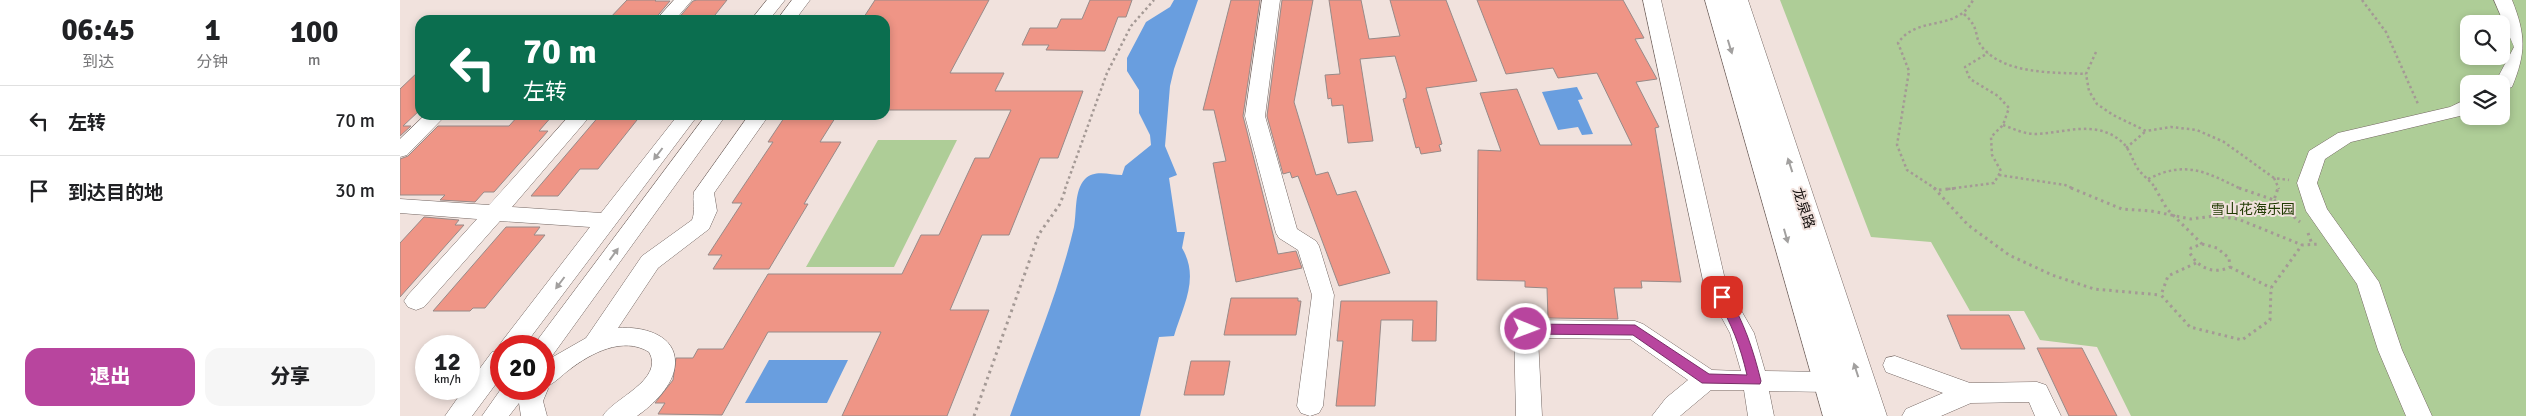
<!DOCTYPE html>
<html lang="zh">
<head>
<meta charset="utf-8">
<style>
	body { margin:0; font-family:Signika,"Noto Sans SC",sans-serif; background:#f6f6f6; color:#202124; height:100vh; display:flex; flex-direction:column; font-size:19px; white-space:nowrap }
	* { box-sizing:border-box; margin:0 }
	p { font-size:16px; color:#757577 }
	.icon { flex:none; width:28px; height:28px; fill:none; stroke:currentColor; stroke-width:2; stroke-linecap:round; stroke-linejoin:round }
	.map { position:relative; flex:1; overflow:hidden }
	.side { display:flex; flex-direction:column; background:#fff; width:400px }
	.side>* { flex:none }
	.banner { position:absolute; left:15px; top:15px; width:475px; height:105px; border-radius:15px; box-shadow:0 2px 8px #0003; background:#0b6e4f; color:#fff; overflow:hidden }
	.fabs { position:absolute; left:2060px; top:15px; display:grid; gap:10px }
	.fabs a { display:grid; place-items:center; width:50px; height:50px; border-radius:10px; background:#fff; box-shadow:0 2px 8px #0003; font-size:25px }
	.speed { position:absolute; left:15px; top:335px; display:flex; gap:10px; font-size:25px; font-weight:700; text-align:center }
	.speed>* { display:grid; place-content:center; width:65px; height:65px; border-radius:50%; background:#fff; box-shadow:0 2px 8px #0003; line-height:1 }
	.speed small { font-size:12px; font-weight:400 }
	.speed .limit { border:8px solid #d22; background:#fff; color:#111 }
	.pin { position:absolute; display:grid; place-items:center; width:42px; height:42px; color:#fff; margin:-21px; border-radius:10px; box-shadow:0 2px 8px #0006 }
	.me { position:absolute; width:55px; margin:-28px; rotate:91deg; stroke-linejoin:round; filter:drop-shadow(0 0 4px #0008) }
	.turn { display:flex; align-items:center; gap:18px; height:105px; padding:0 25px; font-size:22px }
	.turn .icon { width:65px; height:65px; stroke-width:2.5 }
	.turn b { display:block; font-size:35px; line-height:42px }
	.eta { display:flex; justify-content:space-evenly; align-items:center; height:85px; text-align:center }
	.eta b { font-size:30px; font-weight:800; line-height:35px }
	.cta { display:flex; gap:10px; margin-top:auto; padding:10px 25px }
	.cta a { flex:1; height:58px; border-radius:15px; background:#b8459e; color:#fff; font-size:20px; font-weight:800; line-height:58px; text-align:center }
	.cta a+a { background:#f6f6f6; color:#202124 }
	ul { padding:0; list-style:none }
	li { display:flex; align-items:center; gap:15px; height:70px; padding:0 25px; border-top:1px solid #e0e0e0 }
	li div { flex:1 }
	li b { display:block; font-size:19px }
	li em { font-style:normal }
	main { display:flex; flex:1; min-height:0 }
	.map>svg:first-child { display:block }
</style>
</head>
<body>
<main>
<section class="side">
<div class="eta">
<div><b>06:45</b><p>到达</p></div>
<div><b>1</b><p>分钟</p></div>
<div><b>100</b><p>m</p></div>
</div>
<ul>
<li><svg class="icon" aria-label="left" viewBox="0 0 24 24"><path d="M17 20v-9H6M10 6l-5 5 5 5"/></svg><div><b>左转</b></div><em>70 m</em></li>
<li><svg class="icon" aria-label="arrive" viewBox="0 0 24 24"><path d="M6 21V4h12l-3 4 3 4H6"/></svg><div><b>到达目的地</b></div><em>30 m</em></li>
</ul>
<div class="cta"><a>退出</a><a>分享</a></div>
</section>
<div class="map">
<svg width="2126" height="416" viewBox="0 0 2126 416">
	<rect width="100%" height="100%" fill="#f1e2dd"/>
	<path fill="#aecd97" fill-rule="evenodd" d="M1380 0H2126V416H1731L1697 347 1640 340 1624 311H1570L1531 242 1471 237ZM2069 24H2101V56H2069ZM2069 84H2101V116H2069Z
		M478 140H557L494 267H406Z"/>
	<path fill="#699edf" d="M774 0H798L774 69 770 86 765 146 777 175 769 178 777 232H785L782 248C800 278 783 306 774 336L759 337 740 416H610C632 354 659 291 674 227 677 211 674 191 685 179 694 169 711 175 722 175L725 166 751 145 750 135 739 113V90L727 71V58L746 22 770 7Z
		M1177 87 1183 99 1178 100 1193 134 1182 135 1178 127 1158 130 1142 92Z
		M369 360H448L427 403H345Z"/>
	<path fill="#ef9586" stroke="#988a88" d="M227 0H256L255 1H270L254 20H208Z
		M297 0H327L311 20H277L293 1Z
		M475 0H589L550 73H604L595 91H683L658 158H640L609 235H582L550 310H589L547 416H442L481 332H368L322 415 258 414 265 403H255L273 380 276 358H293L298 349H323L368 274H502L521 235H539L575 158H589L611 110H485V20H462Z
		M690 0H732L726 17H718L705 51 646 50 649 45H622L630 28H657L661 19H682Z
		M831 0H860L843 116 878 254 896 251 902 268 836 282 813 163 826 161 814 110H803Z
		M882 0H913L894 102 916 175 928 172 937 195 956 191 990 273 939 286 898 176 892 178 890 172 883 174 867 116Z
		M929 0H961L969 39 1000 36 990 0H1046L1077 81 1026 88 1042 144 1039 145 1041 151 1021 154 1019 147 1016 148 1003 99 1006 98V93L995 56 960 59 973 141 948 143 943 105 932 106 931 98 928 99 925 75 940 74Z
		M1077 0H1223L1244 38 1235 39 1257 79 1236 82 1259 127 1255 128 1281 282 1241 281 1242 288H1214L1218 319 1148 318 1147 288 1125 287V281L1077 280 1078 150 1101 151 1080 93 1117 89 1140 145H1232L1197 73 1158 78 1153 68 1106 74Z
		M20 70V110L3 126H11L0 136V89Z
		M119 115H153L139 131H148L94 192H84L75 202 40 200 45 195H0V159L8 156 38 126H109Z
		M200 115H241L198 169H180L158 196H131Z
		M386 115H437L420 142H441L404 204H408L369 269H313L322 255H308L342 203H332L373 142H368Z
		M24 217 59 220 55 225H64L0 297V243Z
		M106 227H140L134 235H145L85 308H73L70 311H33Z
		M831 298H898V301H901L896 335H824Z
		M941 301H1037L1036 341H1012L1013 320H981L975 406H936L943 341H937Z
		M1547 315H1609L1625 349H1561Z
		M1637 348H1682L1717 416H1669Z
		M791 361H830L824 395H784Z"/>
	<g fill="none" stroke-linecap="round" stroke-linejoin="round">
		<defs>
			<path id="minor" d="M274 0H292L275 20H256Z
				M367 0H385L369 20H351Z
				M392 0H410L395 20H377Z
				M862 0H880L865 116 897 229 916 241 919 246 934 295 923 406 919 413 910 416 901 413 897 406 912 295 898 250 879 238 876 233 845 116Z
				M1243 0H1261L1326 284 1354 333 1365 371 1430 372 1439 375 1442 382 1439 389 1430 392 1369 391 1374 416H1348L1344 390H1311L1280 416H1252L1266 398 1288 380 1230 339 1138 338 1142 416H1116L1114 329 1118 323 1126 320 1235 321 1243 324 1312 370 1341 371 1330 333 1304 285Z
				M2094 0H2112C2126 35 2126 53 2112 87L2101 91V84H2092L2097 79 2114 47Z
				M2069 98V112L2064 115 1951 142 1925 159 1917 183 1927 209 1979 282 2002 350 2032 416H2006L1978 350 1957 284 1906 211 1897 183 1909 151 1938 133 2050 107Z
				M25 115H46L7 155 0 157V139Z
				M170 115H191L112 207 201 213 278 115H298L124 346H101V377L72 416H45L64 389H69V383L92 352 101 350 99 346 103 340 190 227 100 221 24 307 16 310 8 307 4 301 8 295 77 219 0 213V199L89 205Z
				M306 115H326L152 356 144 358V346H133L136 342Z
				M349 115H369L314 193 317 211 309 229 258 268 218 328C241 326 277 334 275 364 274 385 253 405 237 416H203C212 399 265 380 249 352 223 336 191 353 169 370 162 375 155 383 147 386L148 389 143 401 147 416H121L119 403 109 416H82L101 389H144V362L186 338 242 256 292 220C296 210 292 203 294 192Z
				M1495 356 1570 383 1637 382 1646 385 1661 416H1635L1629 402 1571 403 1541 416H1502L1506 409 1543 393 1486 372 1483 365 1486 358Z"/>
			<path id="major" d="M1305 0H1348L1487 416H1423Z"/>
		</defs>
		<use href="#minor" stroke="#746763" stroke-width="1"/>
		<use href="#major" stroke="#746763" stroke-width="1"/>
		<path stroke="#a49995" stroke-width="2.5" stroke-dasharray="2.5 3" stroke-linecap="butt" d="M1962 0 1986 32 2018 104
			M1564 14C1581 29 1573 36 1582 47 1605 75 1654 72 1686 74
			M1696 52 1686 74 1689 91 1697 104 1713 115 1746 131 1771 127 1797 130 1824 142 1874 178 1889 180
			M1603 125C1614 129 1624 134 1636 134 1665 133 1696 119 1722 142 1730 149 1732 160 1738 169 1743 176 1751 181 1756 189
			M1726 148 1746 131
			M1599 175 1665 185 1674 189
			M1874 178 1879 189
			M1748 179C1786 160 1806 172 1841 189
			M665 189 707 73 731 26 754 0
			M1536 189 1507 170 1497 145 1509 71 1498 43C1518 14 1556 33 1573 0
			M1548 189 1594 183 1601 171 1592 155 1591 137 1603 125 1609 108 1598 96 1570 79 1565 67 1588 53"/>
		<path stroke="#a49995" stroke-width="3" stroke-dasharray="2.5 4" stroke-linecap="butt" d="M1534 188 1568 225 1609 255 1652 275 1694 289 1761 295
			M1671 188 1722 209 1751 211 1791 219 1814 216 1838 219 1902 245
			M1755 188 1767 209 1802 244
			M1839 188 1874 200 1878 188
			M1539 190 1558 188
			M1874 200 1900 222
			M1908 233 1912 244
			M1802 244 1817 248 1829 258 1830 267C1814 275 1798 268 1790 253L1791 248Z
			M1796 263 1768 276 1761 295 1790 327 1842 340 1870 320 1871 288 1902 245 1919 244
			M1830 267 1871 288
			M574 416 639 234 660 204 666 188"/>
		<use href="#minor" fill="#fff" fill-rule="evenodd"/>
		<use href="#major" fill="#fff" fill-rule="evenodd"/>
	</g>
	<defs><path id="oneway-solid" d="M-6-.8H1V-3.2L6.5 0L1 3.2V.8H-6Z" transform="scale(1.25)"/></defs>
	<g fill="#a2a09f">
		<use href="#oneway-solid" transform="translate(1330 47) rotate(73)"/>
		<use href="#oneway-solid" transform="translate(258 154) rotate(127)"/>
		<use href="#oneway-solid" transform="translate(1390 165) rotate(-108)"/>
		<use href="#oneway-solid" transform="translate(1386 236) rotate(74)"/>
		<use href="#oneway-solid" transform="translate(214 254) rotate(-54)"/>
		<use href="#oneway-solid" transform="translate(160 283) rotate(127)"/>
		<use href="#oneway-solid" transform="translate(1456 370) rotate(-108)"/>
	</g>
	<path fill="#b8459e" stroke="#782d67" d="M1322 293 1327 294C1344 322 1353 349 1361 381L1360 384 1302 383 1233 335 1126 334 1120 329 1126 324 1235 325 1309 374 1347 375C1340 345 1332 325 1316 297Z"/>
	<g text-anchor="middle" stroke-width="4" stroke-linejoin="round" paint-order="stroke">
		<g font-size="14" fill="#16110f" stroke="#f1e2dd">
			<text transform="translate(1404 208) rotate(72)" y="5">龙泉路</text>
		</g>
		<g font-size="14" fill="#203a02" stroke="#f1e2dd">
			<text x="1853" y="214">雪山花海乐园</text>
		</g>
	</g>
</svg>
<div class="fabs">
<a><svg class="icon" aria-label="search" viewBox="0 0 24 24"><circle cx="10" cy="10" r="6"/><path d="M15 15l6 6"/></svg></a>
<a><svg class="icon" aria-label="layers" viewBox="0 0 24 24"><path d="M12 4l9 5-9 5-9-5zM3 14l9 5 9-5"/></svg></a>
</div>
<div class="speed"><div>12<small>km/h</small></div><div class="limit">20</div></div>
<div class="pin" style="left:1322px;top:297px;background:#d93025"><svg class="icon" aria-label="arrive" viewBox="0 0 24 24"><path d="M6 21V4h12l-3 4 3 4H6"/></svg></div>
<svg class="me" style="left:1126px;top:329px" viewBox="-20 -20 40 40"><circle r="17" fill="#b8459e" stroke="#fff" stroke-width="3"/><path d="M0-11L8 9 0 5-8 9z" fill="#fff"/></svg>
<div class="banner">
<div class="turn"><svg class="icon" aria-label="left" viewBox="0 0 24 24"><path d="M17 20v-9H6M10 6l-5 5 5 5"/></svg><div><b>70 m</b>左转</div></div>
</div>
</div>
</main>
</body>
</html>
